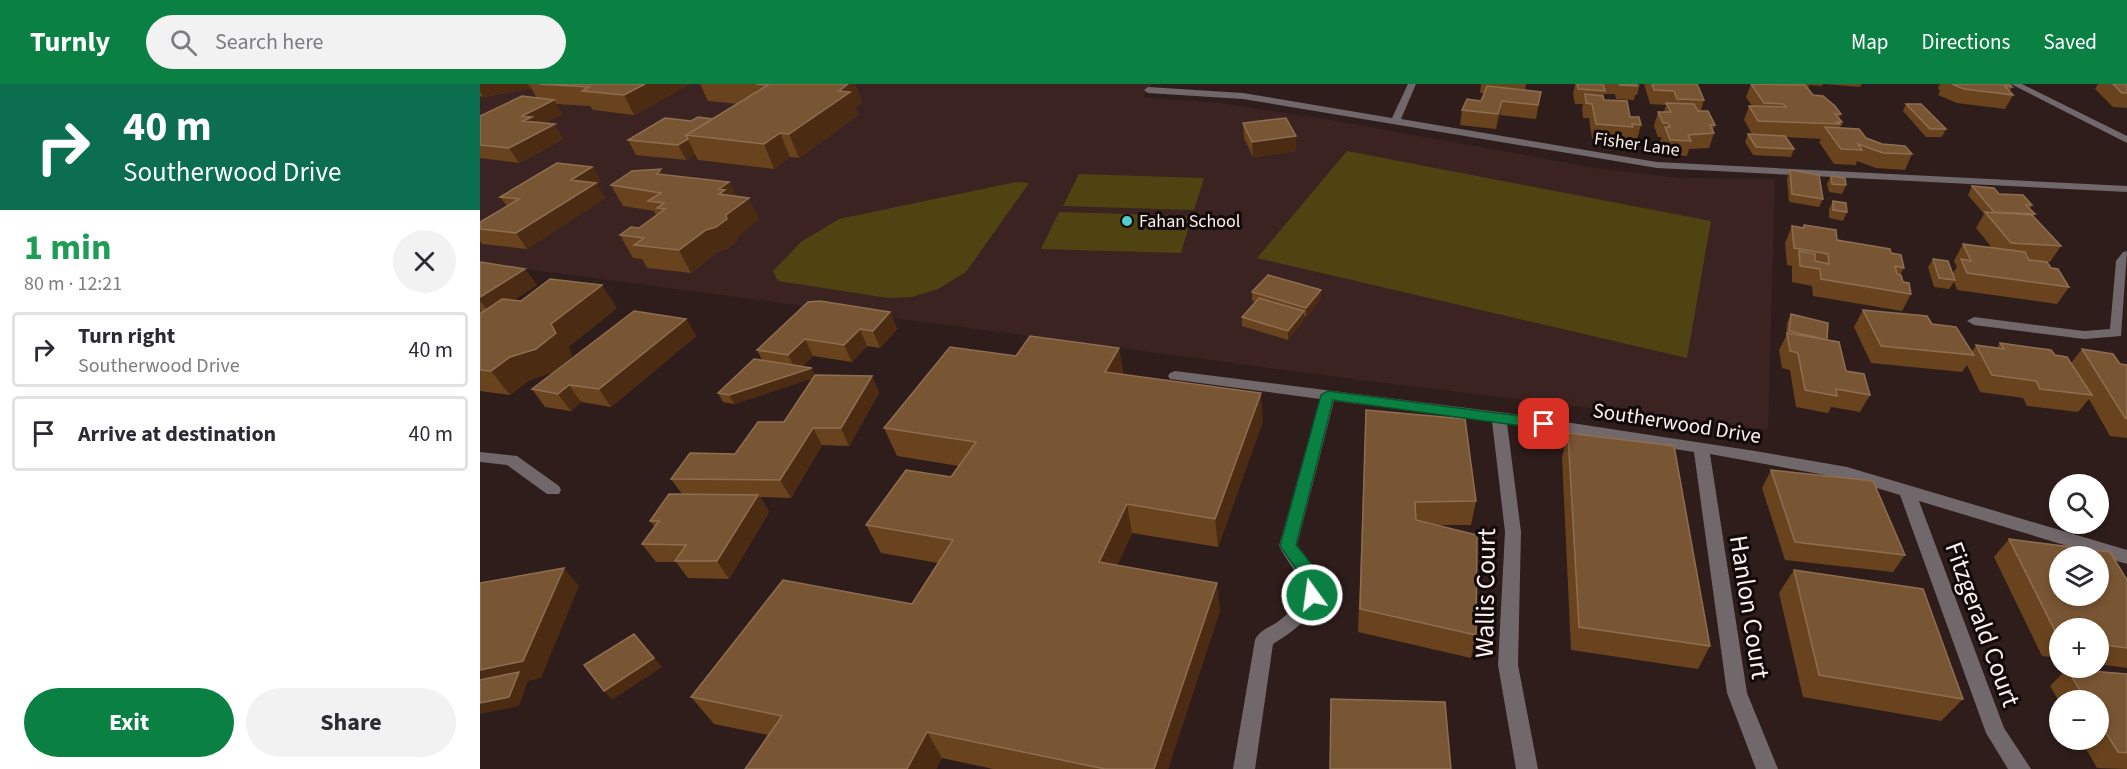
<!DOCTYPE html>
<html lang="en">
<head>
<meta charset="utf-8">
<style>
	body { margin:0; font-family:"Source Sans 3",sans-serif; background:#f2f2f3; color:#2b2b33; height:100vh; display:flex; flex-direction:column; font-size:22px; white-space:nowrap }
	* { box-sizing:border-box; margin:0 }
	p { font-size:20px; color:#7c7c81 }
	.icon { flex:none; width:33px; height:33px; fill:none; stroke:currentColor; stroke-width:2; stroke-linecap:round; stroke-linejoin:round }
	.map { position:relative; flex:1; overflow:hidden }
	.panel { display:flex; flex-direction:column; background:#fff; width:480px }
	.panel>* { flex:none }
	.banner { background:#0b6e4f; color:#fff; overflow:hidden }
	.buttons { position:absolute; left:1569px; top:390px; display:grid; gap:12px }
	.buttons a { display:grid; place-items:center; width:60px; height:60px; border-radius:50%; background:#fff; box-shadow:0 3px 9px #0003; font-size:30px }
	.pin { position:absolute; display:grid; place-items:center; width:51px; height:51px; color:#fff; margin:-26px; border-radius:12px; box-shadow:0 3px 9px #0006 }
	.me { position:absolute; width:66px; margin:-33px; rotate:346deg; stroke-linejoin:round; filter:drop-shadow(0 0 4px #0008) }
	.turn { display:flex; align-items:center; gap:21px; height:126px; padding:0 24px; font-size:27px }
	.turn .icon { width:78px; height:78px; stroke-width:2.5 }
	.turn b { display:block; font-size:42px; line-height:51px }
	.round { display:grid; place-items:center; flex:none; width:63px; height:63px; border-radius:32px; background:#f2f2f3 }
	.headline { display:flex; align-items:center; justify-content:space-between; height:102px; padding:0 24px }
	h1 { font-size:36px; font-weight:700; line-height:45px; color:#1e9e55 }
	.action { display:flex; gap:12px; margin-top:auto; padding:12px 24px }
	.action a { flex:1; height:69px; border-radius:36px; background:#0b8043; color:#fff; font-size:24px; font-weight:700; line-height:69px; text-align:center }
	.action a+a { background:#f2f2f3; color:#2b2b33 }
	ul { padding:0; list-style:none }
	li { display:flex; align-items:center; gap:18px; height:75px; margin:0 12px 9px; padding:0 12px; border:3px solid #e1e1e2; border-radius:6px }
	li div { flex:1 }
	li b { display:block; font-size:22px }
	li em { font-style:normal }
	header { display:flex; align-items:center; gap:36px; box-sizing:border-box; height:84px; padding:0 30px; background:#0b8043; color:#fff }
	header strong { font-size:28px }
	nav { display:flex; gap:33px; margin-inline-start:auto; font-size:21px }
	.search { width:420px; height:54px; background:#f2f2f3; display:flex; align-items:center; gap:15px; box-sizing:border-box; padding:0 21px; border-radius:33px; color:#7c7c81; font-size:22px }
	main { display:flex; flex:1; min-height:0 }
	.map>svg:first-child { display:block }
</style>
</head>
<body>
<header>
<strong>Turnly</strong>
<div class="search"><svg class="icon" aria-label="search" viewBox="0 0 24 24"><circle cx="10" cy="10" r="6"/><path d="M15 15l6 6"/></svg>Search here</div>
<nav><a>Map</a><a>Directions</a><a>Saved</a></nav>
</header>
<main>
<section class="panel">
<div class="banner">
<div class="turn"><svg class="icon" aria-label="right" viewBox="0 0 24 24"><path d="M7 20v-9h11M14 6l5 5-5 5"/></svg><div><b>40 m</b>Southerwood Drive</div></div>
</div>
<div class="headline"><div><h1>1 min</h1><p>80 m · 12:21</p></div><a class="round"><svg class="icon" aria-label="close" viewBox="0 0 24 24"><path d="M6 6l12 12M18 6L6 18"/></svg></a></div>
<ul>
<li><svg class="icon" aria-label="right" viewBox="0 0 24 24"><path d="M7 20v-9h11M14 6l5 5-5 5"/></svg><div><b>Turn right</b><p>Southerwood Drive</p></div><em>40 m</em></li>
<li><svg class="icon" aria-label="arrive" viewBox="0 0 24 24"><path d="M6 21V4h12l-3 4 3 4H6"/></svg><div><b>Arrive at destination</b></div><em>40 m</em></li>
</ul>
<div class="action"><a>Exit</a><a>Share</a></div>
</section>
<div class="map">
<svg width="1647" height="685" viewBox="0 0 1647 685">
	<rect width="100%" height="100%" fill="#2e1d1b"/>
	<path fill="#3b2321" d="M0 0H672L663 13 741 19 851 36 1116 84 1200 94 1295 95 1288 346 872 295 0 179Z"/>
	<path fill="#4f4312" d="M867 67 1231 137 1207 274 777 174Z
		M599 90 724 94 714 126 583 122Z
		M536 98 549 99 486 188 458 205 432 213 408 214 298 197 293 187 321 158 359 135Z
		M579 128 712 132 701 169 561 165Z"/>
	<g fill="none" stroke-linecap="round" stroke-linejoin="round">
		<path fill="#71686b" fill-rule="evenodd" d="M928 0H936L921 35 1177 78 1647 102V108L1177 84 763 15 668 9 664 6 668 3 763 9 912 34Z
			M1531 0H1542L1647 52V59Z
			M1647 167 1641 252 1604 255 1494 241 1487 237 1494 233 1604 247 1630 245 1636 177 1643 168Z
			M695 287 1019 328 1275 367 1367 383 1647 466V480L1439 417 1524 644 1551 685H1528L1506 649 1420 411 1367 395 1230 370 1267 609 1298 685H1276L1247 609 1214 368 1027 339 1041 448 1038 581 1058 685H1036L1018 581 1025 448 1012 337 854 317 817 461C854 507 839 532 793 560L775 685H753L775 556C779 547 788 544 796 539 841 507 818 497 799 462L840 315 690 295 688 292 690 289Z
			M0 368 37 372 79 402 81 406 79 410H67L27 381 0 378Z"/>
	</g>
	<path fill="#69431d" d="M0 0H210L154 31 113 26 110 22 76 20 82 30 65 39 84 55 39 79 0 74V32L57 14 51 4 48 5 3 13 0 12Z
		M220 0H375L382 19 375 23 378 31 319 74 310 73 294 85 218 76 215 70 206 76 156 71 148 56 211 37 233 35 258 20 228 17Z
		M1001 0H1046L1045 6 1061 8 1056 35 1020 31 1016 45 980 41 982 26 1001 17 1004 9H1000Z
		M1095 0H1160L1157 11H1155L1154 16 1136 15 1135 10H1124V16L1150 33 1161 41 1157 55H1150L1149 58 1112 55 1109 34H1103L1102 25 1103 20H1095L1093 10Z
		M1164 0H1217L1224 16 1221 27 1235 41 1233 47 1234 49 1229 64 1209 65 1207 72 1186 71 1180 58 1182 53H1178L1174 42 1178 28H1184L1186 21 1170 20Z
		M1271 0 1309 1V0H1382L1380 3 1343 0 1342 2 1329 1 1328 5 1333 11 1361 30 1359 34 1362 38 1360 44 1386 54 1432 70 1425 86 1396 84 1377 77 1376 81 1354 80 1339 58 1341 55 1306 53 1314 65 1311 73 1273 71 1265 58 1268 50H1272L1264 36 1269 22H1272L1266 13Z
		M1460 0H1529L1532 3 1530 7 1533 11 1525 25 1477 19 1458 11 1460 7 1458 4Z
		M1618 0H1647V24L1633 23 1615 5Z
		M1426 20 1466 45 1462 53H1446L1423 27Z
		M763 39 816 52V67L773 73 764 54Z
		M112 83 121 98 117 101 125 114 47 165 2 160 0 157V138L27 122 20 113Z
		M1310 86 1343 115 1339 123 1309 118 1307 95Z
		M184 91 249 98 256 112 279 135 257 153 258 156 247 165 237 168 211 189 167 184 162 175 153 174 140 151 159 144 176 131 174 127 143 122 131 101Z
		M1351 92 1366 101 1362 110 1349 108 1347 100Z
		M1492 102 1519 110 1552 121 1550 125 1555 130 1553 132 1581 162 1570 178 1560 177 1571 184 1589 203 1577 220 1477 206 1474 198 1469 205 1454 203 1448 183 1453 175 1472 190 1477 183 1474 177 1483 160 1512 164 1496 144 1504 130 1488 111Z
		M1353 117 1367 128 1363 137 1349 134V125Z
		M1324 141 1357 156 1411 169 1424 184 1420 191 1423 198 1431 210 1422 227 1333 212 1332 202 1312 198V182L1307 181 1305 159 1312 142 1322 144Z
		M0 178 57 201 34 216 137 224 88 263 92 272 48 297 30 311 0 307Z
		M841 206V214L826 233 824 232V236L808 256 762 242V233L775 218 772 217V208Z
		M1383 226 1452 240 1492 268 1496 261 1517 264 1520 259 1575 271 1591 279 1602 265 1640 280 1647 281V354L1630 352 1609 315 1598 328 1547 322 1543 314 1500 308 1487 281 1482 288 1391 279 1374 243Z
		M410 228 417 245 400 264 387 262 372 278 333 272 322 282 335 291 392 292 399 309 369 362 342 361 311 414 280 413 289 428 249 495 208 494 196 478H176L162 460 175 443 170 437 202 410 191 395 255 370 304 338 333 294 254 320 243 318 238 309 282 276 277 266Z
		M1311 230 1347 256 1366 287 1390 311 1380 328 1351 323 1348 329 1316 323 1310 286 1302 284 1299 266 1306 252 1307 239Z
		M206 235 216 252 131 323 101 318 91 327 65 323 52 305Z
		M643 290 783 337 738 463 652 449 637 481 740 526 688 685H513L462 674 456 685H265L288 651 234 640 211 613 432 520 458 479 401 469 386 441 471 393 479 382 417 372 404 344Z
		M886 326 996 417 991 441H958L996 551 991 574 878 548Z
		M1088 349 1230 562 1218 585 1091 566 1082 373Z
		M1291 386 1425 471 1413 488 1305 476 1282 404Z
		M1529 455 1647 496V584L1618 580V544H1580V574L1562 572 1514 473Z
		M1314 486 1483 615 1461 637 1323 613 1299 509Z
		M1587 585 1647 590V685L1617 684 1601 656H1618V616H1580V619L1570 602Z"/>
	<path fill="#4b2c13" d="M0 0H48L51 4 48 5 3 13 0 7Z
		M165 0H210L154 31 144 11Z
		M368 0H375L382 19 375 23 378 31 319 74 309 50 359 7Z
		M74 16 82 30 58 43 52 51 42 32Z
		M1022 17 1020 31 1016 45 1018 30Z
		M75 40 84 55 39 79 29 64Z
		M300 49 310 73 294 85 284 60Z
		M816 52V67L773 73 772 58Z
		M208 55 215 70 206 76 198 61Z
		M112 83 121 98 117 101 125 114 47 165 36 149 91 96Z
		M181 85 192 106 177 90Z
		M249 98 259 119 269 114 279 135 257 153 258 156 247 165 237 168 211 189 199 166 239 110V105Z
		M45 185 57 201 11 231 0 217V213Z
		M122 201 137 224 88 263 92 272 74 288 48 297 30 311 11 287Z
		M841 206V214L826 233V224Z
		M824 227V236L808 256V247Z
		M410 228 417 245 400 264 393 247Z
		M206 235 216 252 131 323 119 305Z
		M380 245 387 262 372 278 364 261Z
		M325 255 333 272 317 288 308 271Z
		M639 264 644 291 625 288Z
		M332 284 336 293 254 320 249 311Z
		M392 292 399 309 369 362 361 344Z
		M89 301 101 318 91 327 78 310Z
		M781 309 783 337 738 463 735 435Z
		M333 344 342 361 311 414 300 396Z
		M278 411 289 428 249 495 237 477Z
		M647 420 652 449 626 506 619 478Z
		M84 484 99 502 61 594 48 597 39 622 0 630V586Z
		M737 499 740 526 688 685H674Z
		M154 550 182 583 132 616 124 607Z
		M447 648 462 674 456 685H427Z"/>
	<path fill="#795633" stroke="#8e6e51" stroke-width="1.5" fill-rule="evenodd" d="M59 0H165L144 11 102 7 109 3Z
		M276 0H368L359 7 370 8 309 50 300 49 284 60 206 51 288 1Z
		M1097 0H1123L1125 7 1098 5Z
		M1139 0H1156L1157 2 1140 1Z
		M1172 0H1217L1224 16 1197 15 1194 7 1174 6Z
		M1271 0 1325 1 1333 11 1343 12 1355 22 1361 30H1355L1362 38H1357L1360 40 1278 37 1269 22 1306 23 1303 20 1284 19Z
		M1472 0H1529L1532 3 1525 2 1533 11 1484 5Z
		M1633 0H1647V9H1642Z
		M1007 2 1061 8 1058 21 1022 17 1018 30 982 26 987 15 1001 17Z
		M1105 10 1123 12 1124 16 1147 17 1150 33H1159L1161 41 1152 40 1153 43 1116 40 1112 20 1106 19Z
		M42 12 74 16 42 32 52 33 43 37 75 40 29 64 0 61V32Z
		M1186 19 1214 20 1218 27H1228L1235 41H1230L1234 49 1208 51 1211 57 1190 56 1185 43H1190L1188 39H1183L1178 28H1191Z
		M1426 20H1441L1466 45H1450Z
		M218 33 233 35 206 51 208 55 198 61 148 56 185 34 211 37Z
		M806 34 816 52 772 58 763 39Z
		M1345 43 1379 45 1386 54 1402 60 1425 62 1432 70 1403 69 1378 60 1382 66 1361 65Z
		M1268 50 1305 52 1314 65 1276 63Z
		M77 79 112 83 91 96 116 99 36 149 0 145V138L39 115 20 113Z
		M181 85 177 90 249 98 239 105 245 106 239 110 269 114 246 131 247 135 236 143 226 146 199 166 154 161 164 154 140 151 151 143 159 144 185 125 177 124 184 119 168 117 181 109 131 101 152 87Z
		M1310 86 1339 91 1343 115 1312 110Z
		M1351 92 1365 94 1366 101 1352 100Z
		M1492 102 1514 104 1519 110 1543 111 1552 121H1546L1555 130 1514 128Z
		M1353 117 1366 119 1367 128 1353 126Z
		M1505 128 1552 131 1581 162 1531 159Z
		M1324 141 1356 146 1357 156 1410 165 1411 169 1421 171 1424 184 1415 182 1417 190 1421 191 1423 198 1429 199 1431 210 1341 195 1340 185 1320 182 1319 167 1335 170V177L1349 180 1348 170 1314 164 1312 142 1324 144Z
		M1483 160 1545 168 1549 176 1567 178 1571 184 1578 185 1589 203 1487 189 1481 175 1491 177Z
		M1453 175 1468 177 1475 196 1459 194Z
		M0 178 45 185 0 213Z
		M788 191 841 206 826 224 772 208Z
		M70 195 122 201 71 240 76 249 56 265 30 273 11 287 0 286V230L22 215 41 217Z
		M779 214 824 227 808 247 762 233Z
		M340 217 410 228 393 247 380 245 364 261 325 255 308 271 277 266 328 218Z
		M1383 226 1447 232 1452 240 1476 243 1494 271 1401 262Z
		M154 227 206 235 119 305 89 301 78 310 52 305Z
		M1311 230 1348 239 1347 256 1309 247Z
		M1307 249 1359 258 1366 287 1384 290 1390 311 1356 305 1357 312 1325 306 1318 269 1310 267Z
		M550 252 639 264 625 288 781 309 735 435 647 420 619 478 737 499 674 685H625L447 648 427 685H265L302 632 211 613 303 496 432 520 473 456 386 441 426 386 471 393 496 358 404 344 470 263 536 272Z
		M1520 259 1571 266 1575 271 1587 273 1612 311 1560 305 1556 297 1512 291 1496 261 1524 265Z
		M1602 265 1633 270 1640 280 1647 281V335L1645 334Z
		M274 275 332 284 249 311 238 309Z
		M335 291 392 292 361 344H333L300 396 191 395 210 369 255 370 278 338H304Z
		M886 326 985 335 996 417 935 418 936 436 997 451 996 551 880 525Z
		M1088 349 1194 362 1230 562 1099 543Z
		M1291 386 1393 397 1425 471 1315 458Z
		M189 410 278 411 237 477H195L206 461 162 460 179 437H170Z
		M1529 455 1630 468 1647 496V564L1618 560V544H1580L1579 555ZM1580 472H1618V512H1580Z
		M84 484 43 577 0 586V499Z
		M1314 486 1443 505 1483 615 1339 591Z
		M154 550 174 574 124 607 104 581Z
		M1587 585 1647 590V669L1638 668 1618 636V616H1606Z
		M39 588 29 613 0 619V596Z
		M851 615 965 618 971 685H850Z"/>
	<path fill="#0b8043" stroke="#07532c" stroke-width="1.5" d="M848 307 1064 335 1071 340 1064 345 853 316 816 461C828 476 848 495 837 516H826L822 493 800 462 841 311Z"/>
	<circle fill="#52ccd0" stroke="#110a09" stroke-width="2" cx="647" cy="137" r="6"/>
	<g text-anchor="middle" stroke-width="6" stroke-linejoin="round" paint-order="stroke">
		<g font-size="18" fill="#fdf1ef" stroke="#110a09">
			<text transform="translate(1157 60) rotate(8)" y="6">Fisher Lane</text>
		</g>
		<g font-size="18" fill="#fdf1ef" stroke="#110a09" text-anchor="start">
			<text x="659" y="143">Fahan School</text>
		</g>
		<g font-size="21" fill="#fdf1ef" stroke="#110a09">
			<text transform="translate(1197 339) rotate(9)" y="7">Southerwood Drive</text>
		</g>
		<g font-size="26" fill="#fdf1ef" stroke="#110a09">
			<text transform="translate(1005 509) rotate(-89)" y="9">Wallis Court</text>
			<text transform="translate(1270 523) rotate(81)" y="9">Hanlon Court</text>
			<text transform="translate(1503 540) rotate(70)" y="9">Fitzgerald Court</text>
		</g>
	</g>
</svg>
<div class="buttons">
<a><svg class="icon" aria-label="search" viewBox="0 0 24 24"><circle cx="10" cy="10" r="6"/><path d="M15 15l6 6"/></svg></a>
<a><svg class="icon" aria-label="layers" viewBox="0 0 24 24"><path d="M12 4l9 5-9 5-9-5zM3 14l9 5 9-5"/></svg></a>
<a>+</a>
<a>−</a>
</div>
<div class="pin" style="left:1064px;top:340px;background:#d93025"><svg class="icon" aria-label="arrive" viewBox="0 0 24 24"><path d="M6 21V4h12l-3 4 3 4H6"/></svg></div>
<svg class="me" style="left:832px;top:511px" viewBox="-20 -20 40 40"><circle r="17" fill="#0b8043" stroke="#fff" stroke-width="3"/><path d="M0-11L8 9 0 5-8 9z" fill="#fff"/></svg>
</div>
</main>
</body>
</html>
